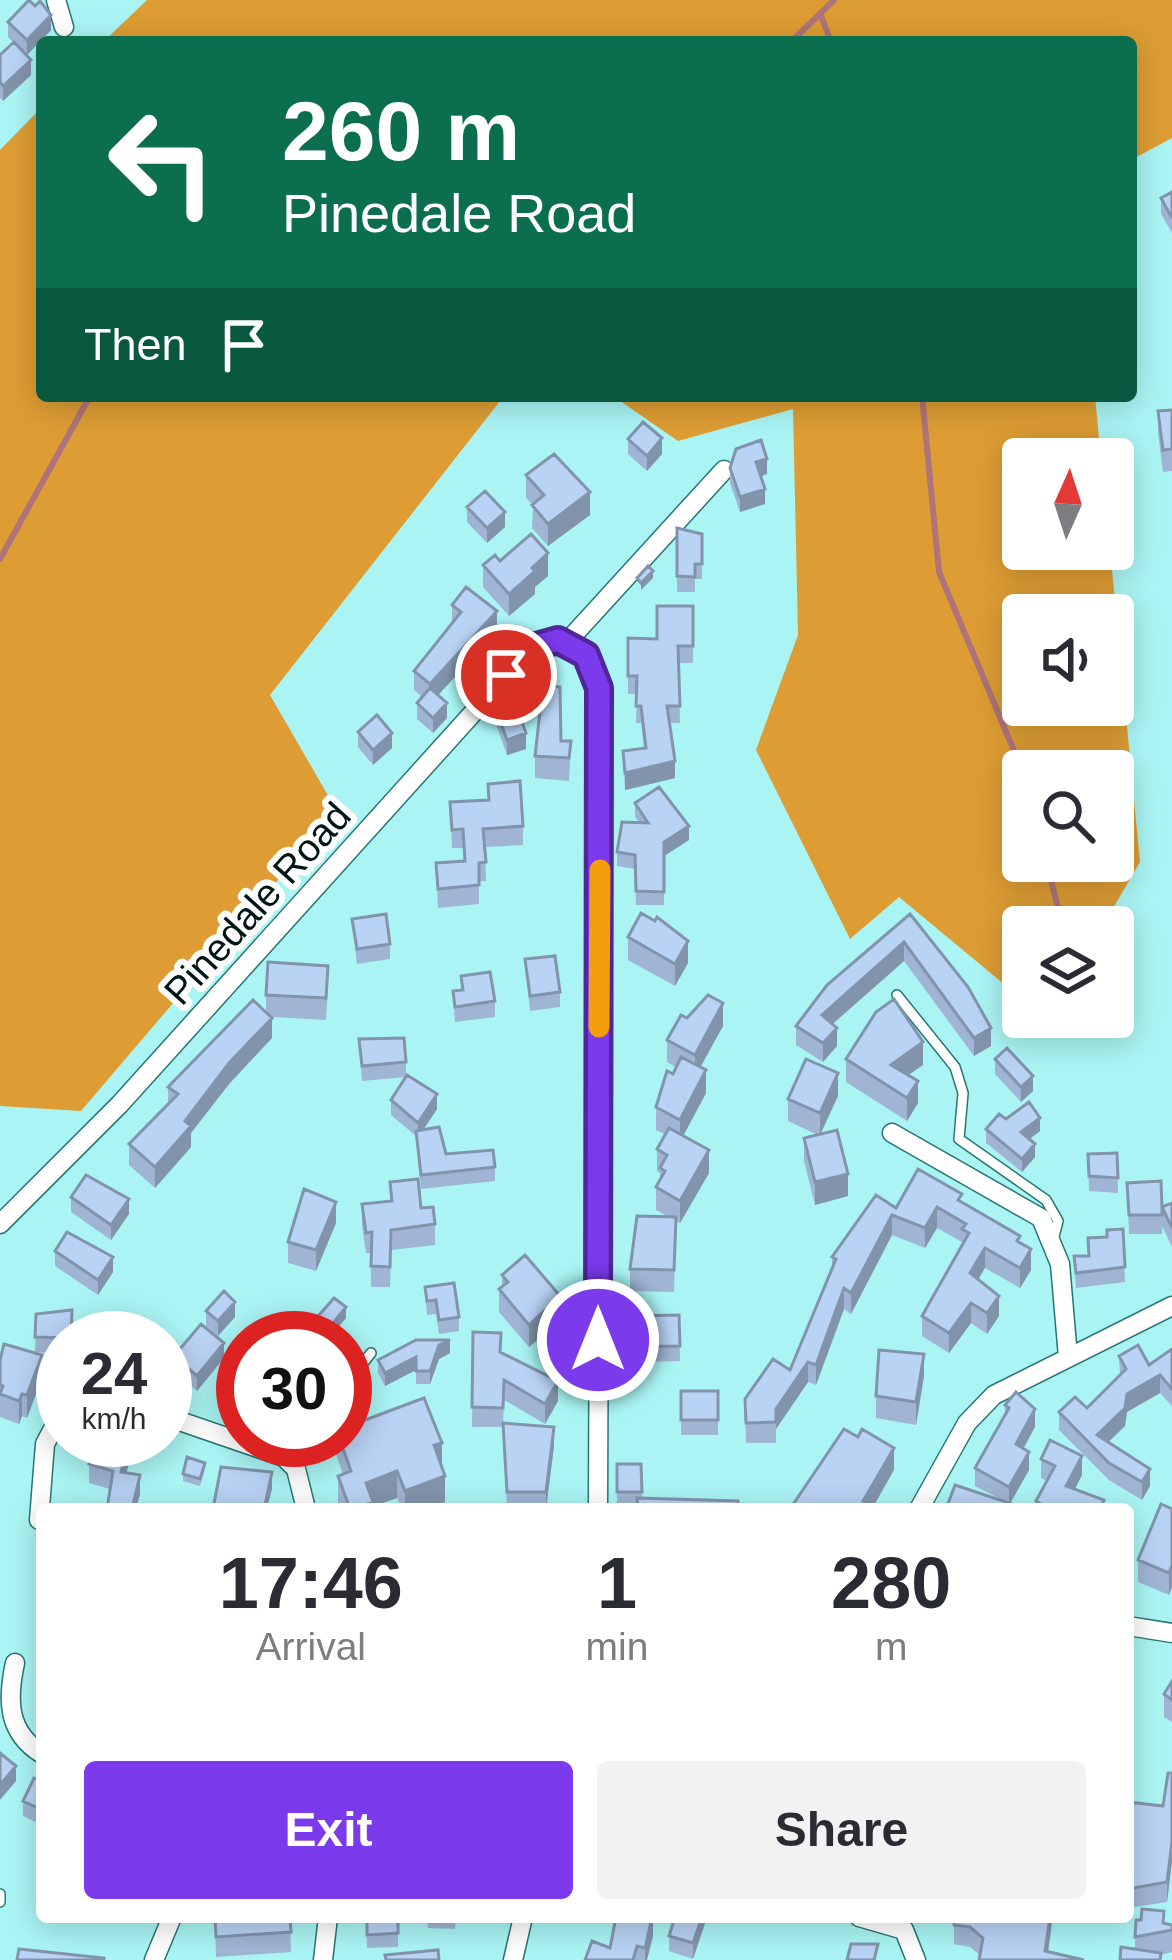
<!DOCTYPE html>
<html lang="en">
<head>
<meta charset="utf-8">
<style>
	body { margin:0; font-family:Arial,sans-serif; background:#f2f2f3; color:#2b2b33; height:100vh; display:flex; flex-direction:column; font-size:45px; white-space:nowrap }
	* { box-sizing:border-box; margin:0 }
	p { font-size:39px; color:#7c7c81 }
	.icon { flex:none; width:66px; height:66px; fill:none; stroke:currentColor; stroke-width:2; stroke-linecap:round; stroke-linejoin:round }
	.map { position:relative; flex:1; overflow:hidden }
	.sheet { position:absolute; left:36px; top:1503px; width:1098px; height:420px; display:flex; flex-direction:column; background:#fff; border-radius:12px; box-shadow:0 6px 30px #0003 }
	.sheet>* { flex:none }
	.top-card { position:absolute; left:36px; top:36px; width:1101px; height:366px; border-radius:12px; box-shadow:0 6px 30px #0003; background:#0b6e4f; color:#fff; overflow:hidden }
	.needle { width:78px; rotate:3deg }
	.buttons { position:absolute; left:1002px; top:438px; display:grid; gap:24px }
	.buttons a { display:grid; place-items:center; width:132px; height:132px; border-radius:12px; background:#fff; box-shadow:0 6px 30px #0003; font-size:60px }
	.speed { position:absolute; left:36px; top:1311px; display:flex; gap:24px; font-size:60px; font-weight:700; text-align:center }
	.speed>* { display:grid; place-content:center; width:156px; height:156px; border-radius:50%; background:#fff; box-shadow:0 6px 30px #0003; line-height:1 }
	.speed small { font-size:30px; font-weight:400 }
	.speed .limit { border:18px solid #d22; background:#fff; color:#111 }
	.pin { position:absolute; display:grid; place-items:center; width:102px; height:102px; color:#fff; margin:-51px; border:6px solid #fff; border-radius:50%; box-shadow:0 3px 12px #0007 }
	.me { position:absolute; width:132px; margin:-66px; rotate:0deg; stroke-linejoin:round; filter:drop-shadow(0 0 9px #0008) }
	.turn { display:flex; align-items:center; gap:42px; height:252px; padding:0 48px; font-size:54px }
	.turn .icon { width:156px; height:156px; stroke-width:2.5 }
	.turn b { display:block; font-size:84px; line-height:102px }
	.then { display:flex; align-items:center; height:114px; padding:0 48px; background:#0003; gap:24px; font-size:45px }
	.eta { display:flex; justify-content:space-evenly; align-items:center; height:204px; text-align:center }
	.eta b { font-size:72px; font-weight:600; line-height:84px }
	.button { display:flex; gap:24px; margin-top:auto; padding:24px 48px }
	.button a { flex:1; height:138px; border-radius:12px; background:#7c3aed; color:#fff; font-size:48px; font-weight:600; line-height:138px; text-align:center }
	.button a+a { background:#f2f2f3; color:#2b2b33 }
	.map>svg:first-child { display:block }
</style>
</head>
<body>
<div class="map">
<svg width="1172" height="1960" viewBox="0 0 1172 1960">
	<rect width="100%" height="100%" fill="#aaf5f4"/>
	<path fill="#dd9d34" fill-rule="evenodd" d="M147 0H1172V138L1131 160V42H103Z
		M42 107V396H504L270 695 337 811 81 1111 0 1106V150Z
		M613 396H1095L1101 459H1023V549H1110L1140 862 1102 927H1023V1000L899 897 850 939 756 750 798 635 793 409 678 441ZM1023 615H1113V705H1023ZM1023 771H1113V861H1023Z"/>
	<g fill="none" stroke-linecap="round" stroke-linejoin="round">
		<path stroke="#ae7479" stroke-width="6" d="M820 13 831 42
			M784 42 794 39 834 0
			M922 396 939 572 1023 772
			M0 559 90 396
			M1046 861 1063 927"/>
		<defs>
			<path id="lane" d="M897 995 955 1067 963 1093 959 1139 1046 1200 1058 1221 1053 1240
				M345 1386 371 1353
				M277 1454 291 1440
				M0 1894V1902"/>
			<path id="street" d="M56 0 64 27
				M567 642 724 470
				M892 1133 1041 1218 1060 1264 1068 1357
				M0 1224 120 1104 528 652C574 615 598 669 601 708L598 1509
				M165 1416 284 1457 296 1469 306 1509
				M919 1509 967 1423 994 1395 1172 1306
				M39 1520 45 1444 63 1410
				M1128 1626 1172 1633
				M15 1663C7 1700 7 1732 42 1754
				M859 1917 904 1930 916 1960
				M154 1960 172 1917
				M323 1960 328 1917
				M513 1960 523 1917"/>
		</defs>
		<use href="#lane" stroke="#287575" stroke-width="12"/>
		<use href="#street" stroke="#287575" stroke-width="21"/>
		<use href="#lane" stroke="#fff" stroke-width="9"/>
		<use href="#street" stroke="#fff" stroke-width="18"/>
	</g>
	<path fill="#9fb5d3" d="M8 22 51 30 27 55 31 75 3 101 0 98V55L13 42 8 37Z
		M1172 192V233L1161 214V198Z
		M1172 410V471L1163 472 1158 433V411Z
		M628 439 662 454 647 471 628 454Z
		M730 468 767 474 761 476 765 504 740 512 730 483Z
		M526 475 590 515 548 546 532 528 533 505 526 498Z
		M467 507 505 527 487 543 467 522Z
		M677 528 702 534V579H695V592H677Z
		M500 561 548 576 535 587V594L509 616 483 587V565Z
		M452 605 497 631 438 695 447 718 433 733 417 719V703L422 697 414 690V671L452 623Z
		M693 606V663H679L680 723H670L675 778 625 790 623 751 644 748 641 723H636L637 694H628V638L657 639Z
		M497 712 526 749 507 755 497 727Z
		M358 732 392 748 373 765 358 747Z
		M561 741H571L569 781 535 778V756Z
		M488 784 523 826V845L485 847 486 881H479V904L438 908 436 863 464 861 463 848H452L450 802 488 800Z
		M635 803 689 840 664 856V905H636L635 869 617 866V852L639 822 635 817Z
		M910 914 991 1046 974 1056 904 961 833 1024 837 1046 823 1062 796 1045V1026Z
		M352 919 390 944V959L357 964Z
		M628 937 688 963 675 986 628 960Z
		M525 959 560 992V1007L530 1011Z
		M461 976 495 1001V1017L455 1022 453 991 461 990Z
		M328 988 326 1020 272 1017V1038L229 1084 191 1133V1147L155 1188 129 1165V1144L168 1104V1087L266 1012V995Z
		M687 1018 723 1026 700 1067 706 1093 683 1136 709 1173 680 1223 676 1221 674 1292 630 1291V1269L669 1217 656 1210V1187L660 1180V1173L657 1171V1149L666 1135 656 1130V1107L676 1067 667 1062V1040Z
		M359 1039 406 1062V1076L437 1109 423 1130 446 1154 495 1167V1181L421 1189 416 1136 391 1115V1100L406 1077 362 1081Z
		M846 1059 923 1065 908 1075 918 1103 907 1121 846 1082Z
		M995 1059 1033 1091 1021 1102 995 1074Z
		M838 1096 820 1134 848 1196 815 1205 804 1161V1138L818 1135 788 1121V1099Z
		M1006 1119 1040 1131 1030 1139 1035 1157 1022 1172 986 1143V1129Z
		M1117 1153 1118 1193 1089 1191 1088 1154Z
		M390 1182 421 1208 435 1224V1245L391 1250 390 1287H371V1253H366L362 1225V1204L390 1201Z
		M1127 1183 1162 1207 1172 1203V1247L1162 1226V1234H1129Z
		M71 1197 129 1214 111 1240 71 1212Z
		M962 1202 1020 1243 1031 1270 1020 1288 985 1268 978 1279 999 1316 987 1334 971 1323 949 1353 922 1336V1316L962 1246V1242L937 1228 925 1248 892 1235 851 1314 844 1309 816 1385 808 1382 776 1429V1443H746L745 1399 790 1370 832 1269V1257L896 1208Z
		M336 1223 316 1271 288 1263V1242Z
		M1123 1229 1125 1282 1076 1288 1074 1256H1088V1238L1107 1237Z
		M55 1251 113 1272 98 1295 55 1266Z
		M502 1275 561 1327 548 1338 544 1334 529 1347 499 1312V1289L502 1286Z
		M425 1287 459 1317V1331L439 1334 436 1314 427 1315Z
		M206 1311 235 1317 218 1336 206 1326Z
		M36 1314 63 1338V1354L35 1352Z
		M679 1315 680 1361 633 1362 632 1316Z
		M346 1318 334 1332 340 1338H316L313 1333V1322Z
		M473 1332 558 1401 545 1424 504 1400 503 1427H472Z
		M1172 1349V1406L1160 1393 1127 1412 1125 1426 1108 1442 1150 1486 1142 1500 1109 1480 1059 1430V1412L1087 1408 1120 1375 1119 1356 1149 1365Z
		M450 1353 439 1359 430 1384H416V1370L385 1386 378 1373V1360Z
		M174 1356 224 1358 197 1391 174 1371Z
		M0 1360 42 1378 27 1418 22 1416 19 1424 0 1417Z
		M924 1376 916 1425 876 1418V1396Z
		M681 1391H718V1435H681Z
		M1005 1405 1035 1427 1023 1448 1029 1470 1010 1504 975 1486V1468L1005 1416Z
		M365 1420 442 1467 445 1502 427 1509H402L397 1498 374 1506 375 1509H340L338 1502V1476L343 1474 331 1440H345Z
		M503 1423 554 1446 546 1509H507Z
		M94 1440H136L126 1473 140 1494 136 1509H107L110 1489 89 1483V1464Z
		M1041 1459 1082 1475 1075 1489 1104 1509H1036V1501L1047 1481 1041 1478Z
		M617 1464H641L642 1498 638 1507H617Z
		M205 1470 200 1486 183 1481V1474Z
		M1172 1509V1587L1169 1595 1138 1582V1560Z
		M1172 1681V1722L1164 1717V1694Z
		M1172 1773V1861L1167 1902 1128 1908V1802L1163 1806Z
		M42 1782V1825L23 1816V1801Z
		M215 1917H290L291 1952 216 1957Z
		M366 1917H398V1947L367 1948Z
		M427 1917H456L455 1929 428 1928Z
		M707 1917 693 1959 669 1951V1936Z
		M1052 1917V1923L980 1955 970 1947 954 1944V1925Z
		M1164 1923 1172 1925V1952L1161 1955 1135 1949V1937Z
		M653 1936 647 1960H585Z"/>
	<path fill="#8294ac" d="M51 15V30L27 55V40Z
		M31 60V75L3 101V86Z
		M662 438V454L647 471V456Z
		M767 459V474L756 478V462Z
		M765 489V504L740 512V497Z
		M590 492V515L548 546V524Z
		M505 512V527L487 543V528Z
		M548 553V576L535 587V594L509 616V594L532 568Z
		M653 571V578L641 590V583Z
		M497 611V631L430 704V684Z
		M447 703V718L433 733V718Z
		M392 733V748L373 765V750Z
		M526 733V749L507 755V740Z
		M675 761V778L625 790V773Z
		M689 826V840L664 856V905V842Z
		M688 941V963L675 986V964Z
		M904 942V961L822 1033V1015Z
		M723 1003V1026L695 1077V1055Z
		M272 1018V1038L229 1084 191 1133V1147L155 1188V1167L185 1121 229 1063Z
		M837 1028V1046L823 1062V1043Z
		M991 1028V1046L974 1056V1038Z
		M923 1042V1065L891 1087V1065Z
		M706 1070V1093L680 1142V1120Z
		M838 1073V1096L820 1135V1113Z
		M1033 1076V1091L1021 1102V1087Z
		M918 1081V1103L907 1121V1098Z
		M437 1094V1109L418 1138V1123Z
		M1040 1118V1131L1021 1145V1132Z
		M1035 1144V1157L1022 1172V1159Z
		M709 1150V1173L680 1223V1201Z
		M848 1174V1196L815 1205V1182Z
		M129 1199V1214L111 1240V1225Z
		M336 1202V1223L316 1271V1250Z
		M937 1207V1228L925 1248V1228Z
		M892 1215V1235L851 1314V1293Z
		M985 1248V1268L970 1293V1273Z
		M1031 1249V1270L1020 1288V1268Z
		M113 1257V1272L98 1295V1280Z
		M844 1288V1309L816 1385V1365Z
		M999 1296V1316L987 1334V1313Z
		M235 1302V1317L218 1336V1321Z
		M971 1303V1323L949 1353V1333Z
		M561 1305V1327L548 1338V1316Z
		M346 1307V1318L330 1337V1327Z
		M544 1311V1334L529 1347V1325Z
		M450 1340V1353L439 1359 430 1384V1371L439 1345Z
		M224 1343V1358L197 1391V1376Z
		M924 1354V1376L916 1425V1402Z
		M42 1355V1378L27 1418V1395Z
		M416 1357V1370L385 1386V1373Z
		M808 1362V1382L776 1429V1409Z
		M1160 1375V1393L1127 1412 1125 1426 1097 1453V1435L1127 1394Z
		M558 1381V1401L545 1424V1404Z
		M22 1394V1416L19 1424V1401Z
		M1035 1409V1427L1016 1462V1444Z
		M554 1427V1446L546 1509V1492Z
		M130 1440H136L121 1491V1472Z
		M442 1443V1469L434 1445Z
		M894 1448V1470L872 1509H863V1501Z
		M1029 1452V1470L1009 1505V1487Z
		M1082 1456V1475L1066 1506V1486Z
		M1150 1469V1486L1142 1500V1482Z
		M397 1471V1498L365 1509 366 1483Z
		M272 1472V1489L267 1509H264Z
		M140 1475V1494L136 1509H132Z
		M445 1476V1502L427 1509H405V1491Z
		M1172 1565V1587L1169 1595V1573Z
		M16 1766V1781L0 1800V1785Z
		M1172 1842V1861L1167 1902V1882Z
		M653 1917V1936L647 1960H645V1948Z
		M702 1917H707L693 1959V1943Z
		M1050 1917H1052V1923L1047 1960 1045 1951Z"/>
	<path fill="#b9d3f5" stroke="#8294ac" stroke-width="3" d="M29 0 35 6 40 1 51 15 27 40 8 22Z
		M14 42 31 60 3 86 0 82V55Z
		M1172 192V218L1161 198Z
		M1172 410V449L1163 450 1158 411Z
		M643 422 662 438 647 456 628 439Z
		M761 440 767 459 756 462 765 489 740 497 730 468 736 449Z
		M554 454 590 492 548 524 532 505 544 495 526 475Z
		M485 491 505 512 487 528 467 507Z
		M677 528 702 534V564H695V577L677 576Z
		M531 534 548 553 532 568 535 571 509 594 483 565 495 555 500 561Z
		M648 566 653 571 641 583 637 578Z
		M466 587 497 611 430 684 414 671 461 612 452 605Z
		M657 606H693V646H678L680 706H667L675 761 625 773 623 751 646 748 641 706H636L637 676H628V638L657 639Z
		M543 685 560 687 561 741H571L569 758 535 756Z
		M430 688 447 703 433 718 417 703Z
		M516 706 526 733 507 740 497 712Z
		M377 715 392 733 373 750 358 732Z
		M520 781 523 826 483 829 486 862 479 863V885L438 889 436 863 465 861 463 829 452 830 450 802 489 800 488 784Z
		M659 787 689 826 664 842V892L636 891 635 855 617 852 622 822 648 823 635 803Z
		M641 913 655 921 657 917 688 941 675 964 628 937Z
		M386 914 390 944 357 949 352 919Z
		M910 914 968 987 991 1028 974 1038 904 942 822 1015 837 1028 823 1043 796 1026 827 985Z
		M555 956 560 992 530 996 525 959Z
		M268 962 328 966 326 998 266 995Z
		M490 972 495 1001 455 1007 453 991 463 990 461 976Z
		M708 995 723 1003 695 1055 667 1040 681 1015 687 1018Z
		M894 999 923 1042 891 1065 918 1081 907 1098 846 1059 876 1012Z
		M253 1000 272 1018 229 1063 185 1121 191 1126 155 1167 129 1144 178 1094 168 1087Z
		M404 1038 406 1062 362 1066 359 1039Z
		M1007 1048 1033 1076 1021 1087 995 1059Z
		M681 1057 706 1070 680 1120 656 1107 667 1071 673 1074Z
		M806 1059 838 1073 820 1113 788 1099Z
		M407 1075 437 1094 418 1123 391 1100Z
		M1029 1102 1040 1118 1021 1132 1035 1144 1022 1159 986 1129 999 1114 1006 1119Z
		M439 1127 446 1154 493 1150 495 1167 421 1175 416 1131Z
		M669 1128 709 1150 680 1201 656 1187 665 1171 660 1168 667 1155 657 1149Z
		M837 1130 848 1174 815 1182 804 1138Z
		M1117 1153 1118 1178 1089 1176 1088 1154Z
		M918 1169 962 1194 958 1200 1020 1236 1017 1241 1031 1249 1020 1268 985 1248 970 1273 999 1296 987 1313 971 1303 949 1333 922 1316 969 1233 962 1229 966 1224 937 1207 925 1228 892 1215 851 1293 844 1288 816 1365 808 1362 776 1409V1422L746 1423 745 1399 773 1359 790 1370 836 1259 832 1257 876 1195 896 1208Z
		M86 1175 129 1199 111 1225 71 1197Z
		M418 1179 421 1208 433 1207 435 1224 391 1230 390 1267 371 1266 372 1232 366 1233 362 1204 392 1201 390 1182Z
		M1161 1181 1162 1207 1172 1203V1228L1162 1207V1215H1129L1127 1183Z
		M304 1189 336 1202 316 1250 288 1242Z
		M637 1216 676 1217 674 1270 630 1269Z
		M1123 1229 1125 1267 1076 1273 1074 1256H1089L1088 1238 1107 1237V1230Z
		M67 1232 113 1257 98 1280 55 1251Z
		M525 1255 561 1297V1305L548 1316 544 1311 529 1325 499 1289 508 1282 502 1275Z
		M454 1283 459 1317 439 1320 436 1300 427 1301 425 1287Z
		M224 1291 235 1302 218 1321 206 1311Z
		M334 1298 346 1307 330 1327 340 1338H323L313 1322Z
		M72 1310 71 1338 35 1337 36 1314Z
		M679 1315 680 1346 633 1347 632 1316Z
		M201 1324 224 1343 197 1376 174 1356Z
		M473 1332 501 1333 500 1352 558 1381 545 1404 504 1380 503 1408 472 1407Z
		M416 1340H450L439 1345 430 1371H416V1357L385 1373 378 1360Z
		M4 1344 42 1355 27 1395 22 1394 19 1401 0 1394 3 1386 0 1385V1360Z
		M1138 1345 1149 1365 1172 1349V1389L1160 1375 1127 1394 1125 1408 1097 1435 1150 1469 1142 1482 1109 1463 1059 1412 1075 1397 1087 1408 1126 1369 1119 1356Z
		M879 1350 924 1354 916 1402 876 1396Z
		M681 1391H718V1420H681Z
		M1016 1392 1035 1409 1016 1444 1029 1452 1009 1487 975 1468 1009 1408 1005 1405Z
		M424 1398 442 1443 434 1445 445 1476 405 1491 397 1471 366 1483 373 1502 365 1505H374L375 1509H350L338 1476 351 1471 340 1440H345V1412L359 1406 365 1420Z
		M503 1423 554 1427 546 1492H507Z
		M844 1429 858 1437 862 1429 894 1448 863 1501 868 1504 865 1509H790Z
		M94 1440H130L121 1472 140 1475 132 1509H107L113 1471 89 1464Z
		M1050 1440 1082 1456 1066 1486 1104 1500 1100 1509H1049L1036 1501 1055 1466 1041 1459Z
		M187 1457 205 1463 200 1479 183 1474Z
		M617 1464H641L642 1492H617Z
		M221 1467 272 1472 264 1509H213Z
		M955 1485 1018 1506 1017 1509H946Z
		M637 1498 738 1501V1509H638Z
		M1161 1504 1172 1509V1565L1169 1573 1138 1560Z
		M1172 1681V1700L1164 1694Z
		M0 1753 16 1766 0 1785Z
		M1168 1773H1172V1842L1167 1882 1128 1889V1802L1163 1806Z
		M34 1778 42 1782V1810L23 1801Z
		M1142 1909 1164 1911 1163 1923 1172 1925V1930L1135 1937 1136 1920H1141Z
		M215 1917H290L291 1932 216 1937Z
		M367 1917H398V1933L367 1935Z
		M616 1917H652L645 1948 637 1946 633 1960H585L592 1941 610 1948Z
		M675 1917H702L693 1943 669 1936Z
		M955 1917H1050L1045 1951 1084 1960H979L983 1938 970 1927 954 1925Z
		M851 1944H878L874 1960H847Z
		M1121 1947 1161 1953 1160 1960H1120Z
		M19 1949 104 1958V1960H17Z
		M438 1950 439 1960H386L385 1955Z"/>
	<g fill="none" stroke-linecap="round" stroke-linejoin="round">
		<defs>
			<path id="route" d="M506 675 533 647 558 640 586 655 599 688 598 1340"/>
		</defs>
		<use href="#route" stroke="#51269a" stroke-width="30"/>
		<use href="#route" stroke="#7c3aed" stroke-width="21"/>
		<path stroke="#f59e0b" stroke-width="21" d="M599 1027 600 870"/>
	</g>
	<g text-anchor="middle" stroke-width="12" stroke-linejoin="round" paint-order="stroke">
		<g font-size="39" fill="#001515" stroke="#fff">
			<text transform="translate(257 903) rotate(-48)" y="14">Pinedale Road</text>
		</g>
	</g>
</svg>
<div class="buttons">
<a><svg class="needle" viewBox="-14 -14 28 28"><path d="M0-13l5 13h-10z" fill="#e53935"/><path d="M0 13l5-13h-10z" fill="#7c7c81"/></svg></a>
<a><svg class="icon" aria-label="sound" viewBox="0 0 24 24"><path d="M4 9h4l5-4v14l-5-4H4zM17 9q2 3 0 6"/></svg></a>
<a><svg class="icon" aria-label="search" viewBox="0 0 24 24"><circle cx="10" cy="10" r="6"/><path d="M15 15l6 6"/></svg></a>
<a><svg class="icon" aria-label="layers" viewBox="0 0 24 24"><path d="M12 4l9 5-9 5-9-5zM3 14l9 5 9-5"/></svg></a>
</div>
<div class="speed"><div>24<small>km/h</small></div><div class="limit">30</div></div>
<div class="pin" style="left:506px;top:675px;background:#d93025"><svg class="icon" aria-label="arrive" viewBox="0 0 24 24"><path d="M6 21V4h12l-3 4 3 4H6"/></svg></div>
<svg class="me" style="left:598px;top:1340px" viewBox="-20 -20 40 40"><circle r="17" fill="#7c3aed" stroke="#fff" stroke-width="3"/><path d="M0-11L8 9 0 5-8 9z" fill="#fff"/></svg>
<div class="top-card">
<div class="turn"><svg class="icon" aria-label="left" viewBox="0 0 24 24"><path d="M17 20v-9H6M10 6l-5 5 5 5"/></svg><div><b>260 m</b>Pinedale Road</div></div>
<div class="then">Then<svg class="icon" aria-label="arrive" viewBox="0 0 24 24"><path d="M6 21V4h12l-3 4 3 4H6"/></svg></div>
</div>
<section class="sheet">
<div class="eta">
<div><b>17:46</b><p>Arrival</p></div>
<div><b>1</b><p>min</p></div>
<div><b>280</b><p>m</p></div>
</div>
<div class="button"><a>Exit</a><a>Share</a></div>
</section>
</div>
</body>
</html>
